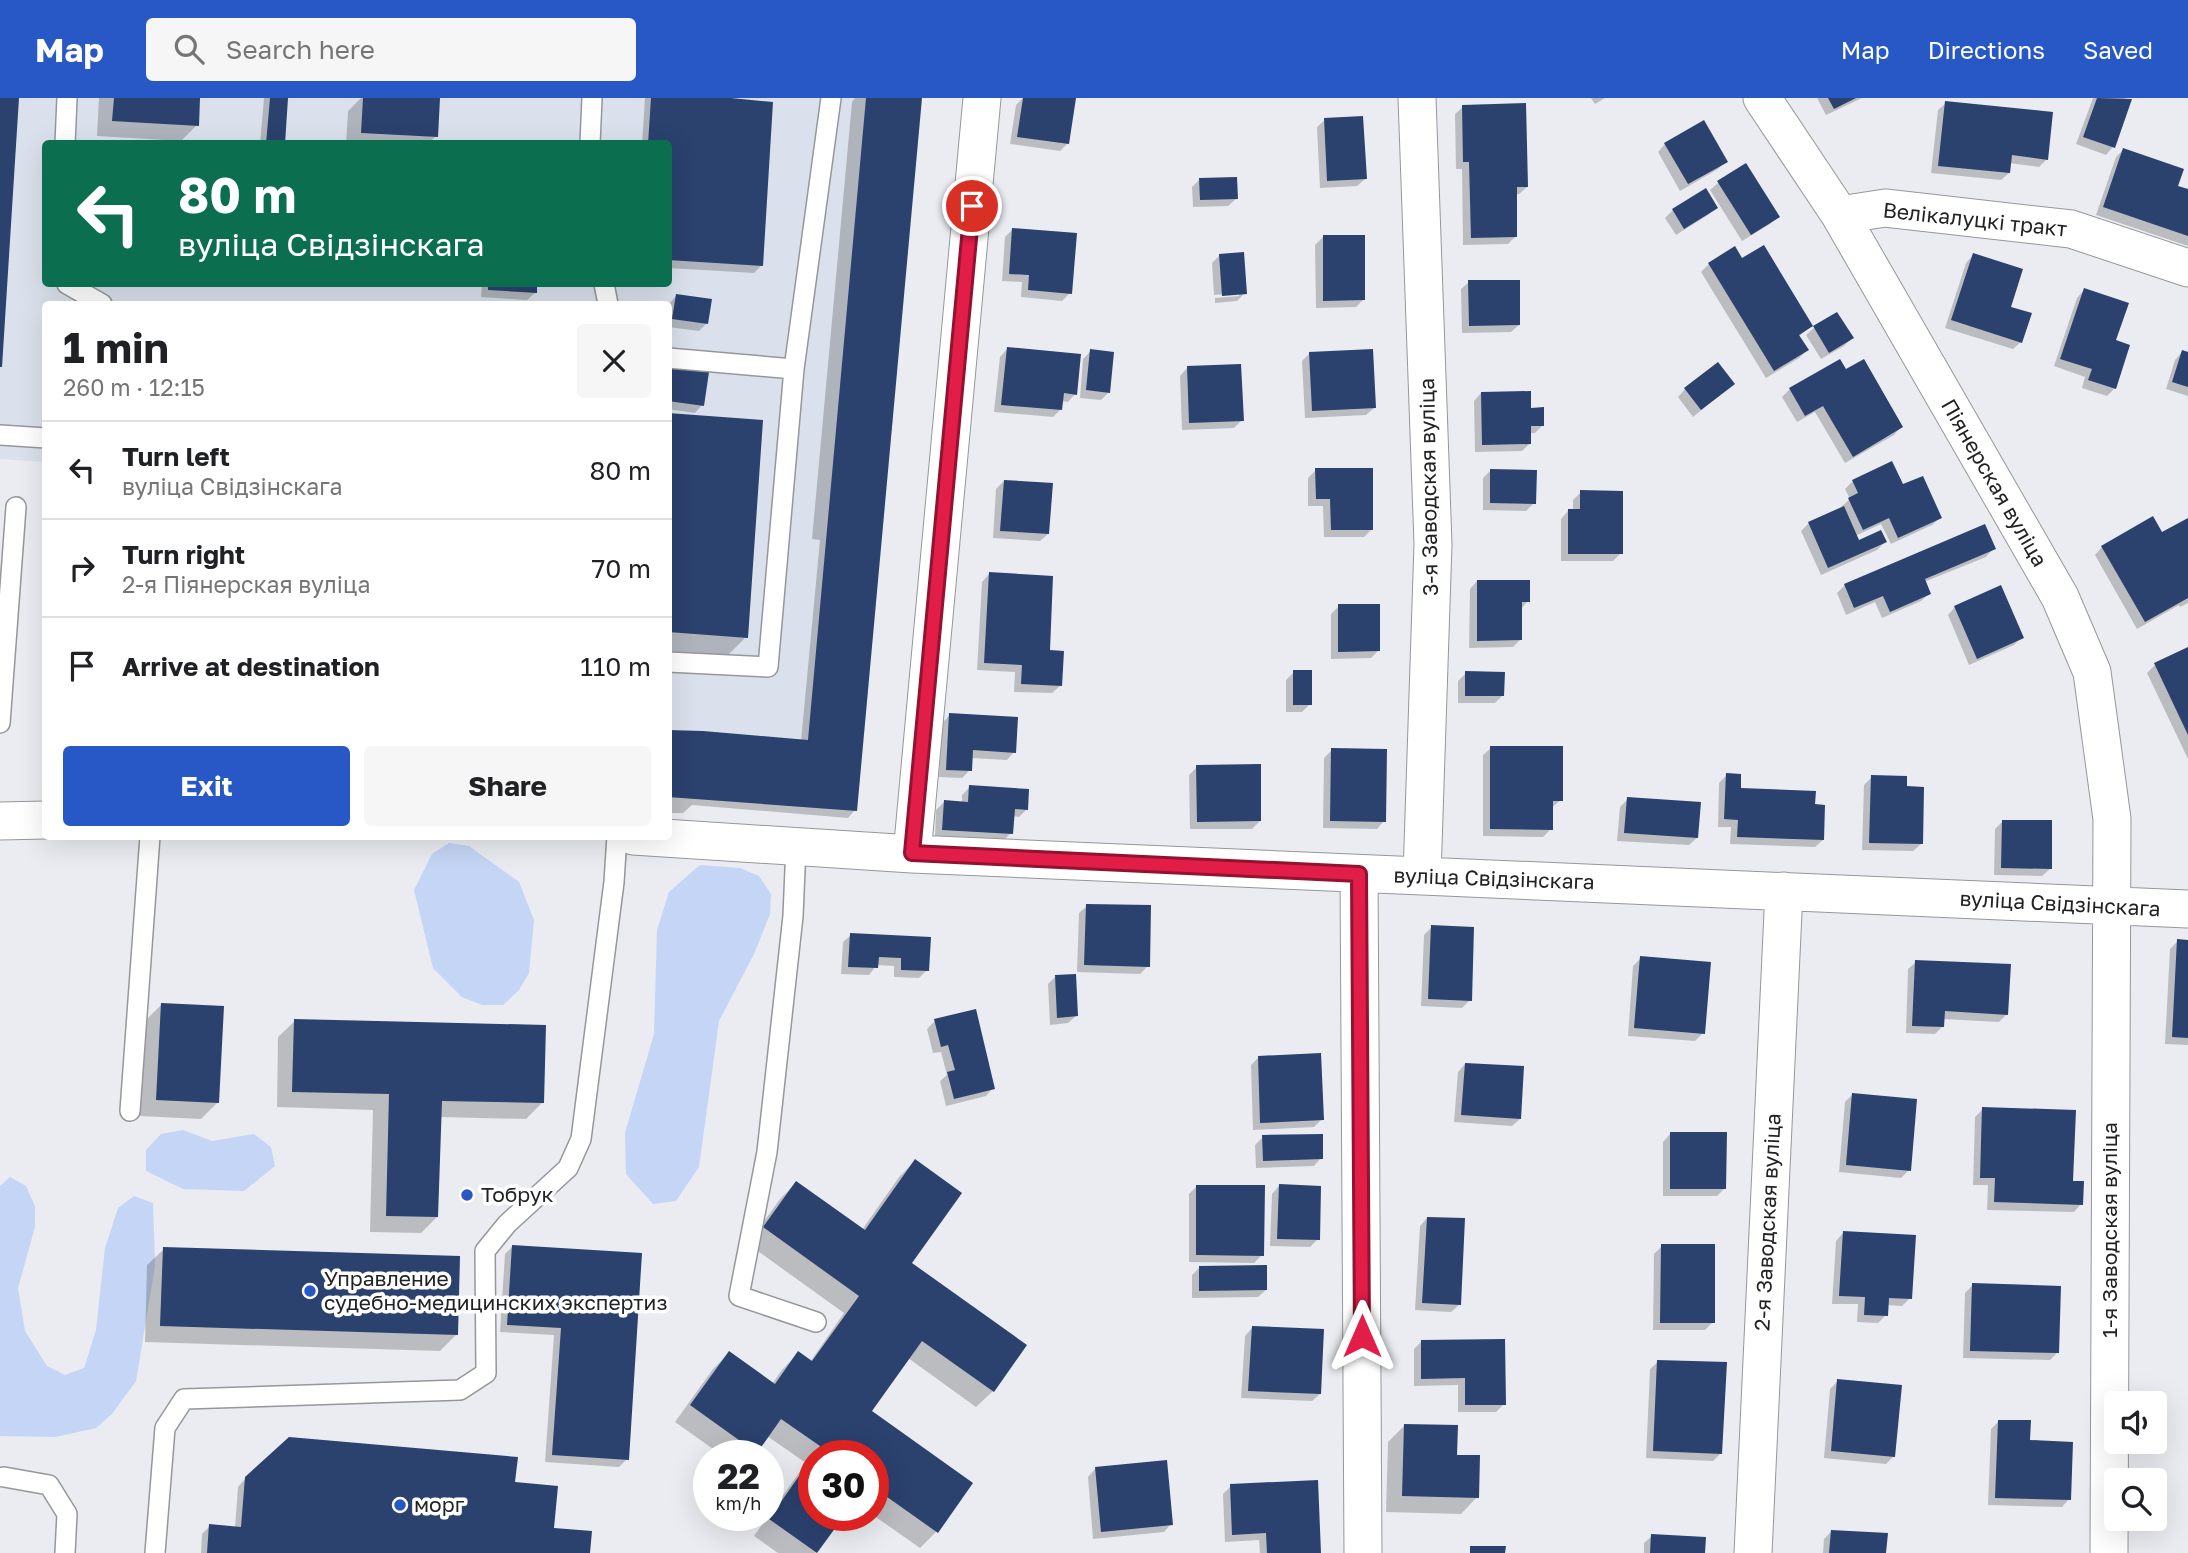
<!DOCTYPE html>
<html lang="en">
<head>
<meta charset="utf-8">
<style>
	body { margin:0; font-family:"Golos Text",sans-serif; background:#f6f6f6; color:#202124; height:100vh; display:flex; flex-direction:column; font-size:26px; white-space:nowrap }
	* { box-sizing:border-box; margin:0 }
	p { font-size:23px; color:#757577 }
	.icon { flex:none; width:38px; height:38px; fill:none; stroke:currentColor; stroke-width:2; stroke-linecap:round; stroke-linejoin:round }
	.map { position:relative; flex:1; overflow:hidden }
	.panel { position:absolute; left:42px; top:203px; width:630px; height:539px; display:flex; flex-direction:column; background:#fff; border-radius:7px; box-shadow:0 7px 28px #0002 }
	.panel>* { flex:none }
	.hud { position:absolute; left:42px; top:42px; width:630px; height:147px; border-radius:7px; box-shadow:0 7px 28px #0002; background:#0b6e4f; color:#fff; overflow:hidden }
	.controls { position:absolute; left:2104px; top:1293px; display:grid; gap:14px }
	.controls a { display:grid; place-items:center; width:63px; height:63px; border-radius:7px; background:#fff; box-shadow:0 7px 28px #0002; font-size:35px }
	.speed { position:absolute; left:693px; top:1342px; display:flex; gap:14px; font-size:35px; font-weight:700; text-align:center }
	.speed>* { display:grid; place-content:center; width:91px; height:91px; border-radius:50%; background:#fff; box-shadow:0 7px 28px #0002; line-height:1 }
	.speed small { font-size:18px; font-weight:400 }
	.speed .limit { border:10px solid #d22; background:#fff; color:#111 }
	.pin { position:absolute; display:grid; place-items:center; width:60px; height:60px; color:#fff; margin:-30px; border:4px solid #fff; border-radius:50%; box-shadow:0 2px 7px #0007 }
	.me { position:absolute; width:77px; margin:-38px; rotate:0deg; stroke-linejoin:round; filter:drop-shadow(0 0 5px #0008) }
	.turn { display:flex; align-items:center; gap:24px; height:147px; padding:0 21px; font-size:32px }
	.turn .icon { width:91px; height:91px; stroke-width:2.5 }
	.turn b { display:block; font-size:49px; line-height:60px }
	.round { display:grid; place-items:center; flex:none; width:74px; height:74px; border-radius:7px; background:#f6f6f6 }
	.headline { display:flex; align-items:center; justify-content:space-between; height:119px; padding:0 21px }
	h1 { font-size:42px; font-weight:700; line-height:52px }
	.primary-button { display:flex; gap:14px; margin-top:auto; padding:14px 21px }
	.primary-button a { flex:1; height:80px; border-radius:7px; background:#2858c6; color:#fff; font-size:28px; font-weight:700; line-height:80px; text-align:center }
	.primary-button a+a { background:#f6f6f6; color:#202124 }
	ul { padding:0; list-style:none }
	li { display:flex; align-items:center; gap:21px; height:98px; padding:0 21px; border-top:2px solid #e0e0e0 }
	li div { flex:1 }
	li b { display:block; font-size:26px }
	li em { font-style:normal }
	header { display:flex; align-items:center; gap:42px; box-sizing:border-box; height:98px; padding:0 35px; background:#2858c6; color:#fff }
	header strong { font-size:33px }
	nav { display:flex; gap:38px; margin-inline-start:auto; font-size:24px }
	.search { width:490px; height:63px; background:#f6f6f6; display:flex; align-items:center; gap:18px; box-sizing:border-box; padding:0 24px; border-radius:7px; color:#757577; font-size:26px }
	.map>svg:first-child { display:block }
</style>
</head>
<body>
<header>
<strong>Map</strong>
<div class="search"><svg class="icon" aria-label="search" viewBox="0 0 24 24"><circle cx="10" cy="10" r="6"/><path d="M15 15l6 6"/></svg>Search here</div>
<nav><a>Map</a><a>Directions</a><a>Saved</a></nav>
</header>
<div class="map">
<svg width="2188" height="1455" viewBox="0 0 2188 1455">
	<rect width="100%" height="100%" fill="#eaecf1"/>
	<path fill="#dbe1ec" fill-rule="evenodd" d="M0 0H922L857 713 669 699 668 206H46L45 364 0 361ZM46 46H668V186H46Z"/>
	<path fill="#c4d5f5" d="M449 745 469 748 519 784 534 822 529 875 519 892 503 907H482L462 899 433 870 414 792 432 756Z
		M700 767 740 770 759 778 771 796 770 816 754 856 719 923 699 1069 676 1103 653 1106 626 1076 625 1035 654 936 657 832 669 794Z
		M183 1032 212 1043 254 1036 271 1049 275 1068 244 1093 183 1091 146 1073V1052L161 1036Z
		M10 1079 26 1088 35 1108V1129L18 1190 25 1233 47 1268 65 1277 84 1270 96 1232 105 1150 118 1110 134 1098 153 1105 155 1168 136 1283 112 1316 96 1330 55 1339 0 1338V1088Z"/>
	<path fill="#0003" d="M99 0H199L197 27 181 43 97 38Z
		M264 0H287L283 46H260Z
		M361 0H438L436 38 428 46H346L348 13Z
		M645 0H729L762 167 754 175 668 170V46H642Z
		M855 0H920L855 712 848 720 692 707 683 715H668V633L801 643 820 442 812 441 852 4Z
		M1023 0H1074L1068 45 1060 53 1010 46 1016 7Z
		M1591 0H1605L1595 6Z
		M1817 0H1862L1826 17Z
		M2093 0H2123L2130 2 2113 49 2106 57 2076 46Z
		M1946 5 2047 61 2039 69 2009 65V75L2001 82 1931 75 1938 12Z
		M1463 9 1527 89 1519 96H1515L1516 138 1508 146 1463 147 1462 71H1456L1455 16Z
		M1325 22 1365 81 1357 88 1320 90 1317 29Z
		M1665 46 1726 63 1718 71 1680 93 1658 54Z
		M2123 52 2176 89 2188 93V148L2096 117 2116 59Z
		M1200 81 1236 101 1228 108 1193 109 1192 89Z
		M1718 85 1778 118 1770 126 1742 143 1710 92Z
		M1716 110 1708 117 1676 137 1665 120 1673 112Z
		M1013 131 1070 195 1062 203 1021 199 1022 184 1002 183 1005 139Z
		M1323 139 1363 202 1356 209 1316 210 1315 147Z
		M1220 157 1245 195 1237 203 1215 205V200L1239 198V195L1214 197 1212 165Z
		M1973 157 2009 210 2021 244 2013 251 1945 230 1966 165Z
		M1742 162 1811 228 1798 239 1807 252 1799 260 1766 280 1701 174 1709 166Z
		M1469 184 1519 227 1511 234 1462 235 1461 191Z
		M482 186H536L535 195 527 202 481 199Z
		M2084 192 2115 290 2107 298 2082 290 2085 279 2054 268 2077 200Z
		M676 198 707 225 699 233 668 229 669 206Z
		M1814 230 1852 240 1844 248 1821 261 1806 237Z
		M1007 251 1075 296 1068 304 1061 303 1060 312 1053 319 994 314 1000 259Z
		M2188 252V298L2166 291 2175 262 2182 254 2187 255Z
		M1091 253 1109 294 1101 302 1080 300 1083 261Z
		M1310 255 1374 310 1366 317 1305 320 1302 263Z
		M668 270 702 307 695 315 668 311Z
		M1187 270 1242 322 1234 330 1182 332 1180 278Z
		M1845 274 1901 329 1894 337 1845 365 1815 314 1797 324 1782 299 1790 291Z
		M1733 286 1693 319 1678 299 1685 291Z
		M1481 295 1529 311 1543 327 1535 335H1529L1530 345 1522 353 1475 354 1474 303Z
		M668 317 746 539 722 563 668 559Z
		M1316 372 1372 431 1364 439H1324L1323 408H1308V380Z
		M1491 372 1534 405 1526 413 1483 412V380Z
		M1004 383 1048 436 1040 443 993 440 996 391Z
		M1853 383 1902 389 1940 420 1932 427 1891 446 1881 426 1855 438 1858 444H1885L1877 452 1821 477 1801 433 1809 425 1842 411 1841 409 1850 401 1845 391Z
		M1581 394 1621 455 1613 463H1561V421L1568 413H1573V402Z
		M2188 422V505L2180 509 2179 507 2137 531 2095 457 2102 449 2162 437Z
		M1993 451 1986 459 1924 484 1929 496 1921 503 1882 520 1875 504 1846 517 1837 495 1845 487Z
		M989 476 1048 554 1060 588 1052 595 1014 594 1015 574 977 572 982 484Z
		M1477 483 1528 503 1521 511 1520 542 1513 549 1469 550 1470 491Z
		M1339 508 1378 553 1371 560 1331 561V516Z
		M1955 509 2022 539 2014 547 1969 567 1948 517Z
		M2188 551V661L2147 575 2155 567Z
		M1294 574 1310 606 1302 614H1286V582Z
		M1466 575 1502 598 1495 605H1458V583Z
		M950 617 1014 654 1007 662 971 660 970 672 962 680 939 679 942 625Z
		M1491 650 1561 702 1551 710V731L1543 739 1483 738V657Z
		M1332 652 1384 723 1377 731 1323 730 1324 660Z
		M1197 669 1260 723 1252 731H1190L1189 677Z
		M1727 677 1739 692 1813 708 1823 742 1815 749 1730 746 1731 729H1718L1719 685Z
		M1872 679 1905 690 1921 746 1913 753 1862 752 1864 687Z
		M970 689 1027 711 1019 719 1012 718 1011 735 1003 743 935 739 936 712 944 704 962 705V697Z
		M1628 701 1697 740 1689 747 1617 743 1620 709Z
		M2003 723 2050 771 2042 778 1994 777 1995 731Z
		M1087 808 1148 868 1140 876 1077 874 1079 815Z
		M1432 829 1470 902 1462 910 1421 908 1424 837Z
		M851 837 927 872 919 880 894 879V868L877 867 869 877 841 876 843 844Z
		M2178 843H2188V947L2165 946 2170 851Z
		M1641 860 1703 935 1695 943 1628 938 1633 868Z
		M1916 864 2007 916 1999 924 1943 921V928L1935 936 1906 935 1908 871Z
		M1055 879 1076 918 1068 925 1050 927 1048 886Z
		M162 906 217 1005 201 1021 140 1018 145 923Z
		M295 923 542 1005 526 1021 439 1019 437 1119 421 1135 370 1134 373 1012 277 1009 278 939Z
		M935 923 993 990 986 998 946 1008 940 983 947 977 941 954 933 955 927 931Z
		M1258 960 1322 1021 1314 1029 1253 1032 1251 967Z
		M1465 966 1520 1021 1512 1028 1454 1024 1458 974Z
		M1853 996 1909 1072 1901 1080 1839 1074 1845 1004Z
		M1983 1011 2071 1084 2081 1106 2074 1114 1987 1112 1988 1087H1973L1975 1019Z
		M1670 1036 1725 1090 1717 1098H1663V1044Z
		M1263 1039 1321 1060 1314 1068 1256 1070 1255 1047Z
		M915 1063 910 1165 993 1293 976 1309 908 1260 870 1314 936 1434 920 1450 873 1417V1358H814V1418H842L815 1455H778L754 1438 806 1365 767 1338 752 1358H723L675 1324 713 1271 729 1255 772 1286 782 1272 798 1255 810 1264 844 1215 748 1146 780 1101 796 1085 862 1132 899 1079Z
		M1197 1088 1262 1157 1254 1165 1189 1164V1096Z
		M1279 1088 1318 1141 1310 1149 1270 1148 1272 1096Z
		M1427 1120 1459 1207 1451 1214 1415 1212 1420 1128Z
		M1843 1135 1910 1200 1902 1208 1887 1207 1886 1217 1878 1225 1857 1224 1858 1206H1832L1836 1143Z
		M513 1148 640 1157 627 1361 619 1369 545 1364 554 1237 500 1234 505 1156Z
		M1662 1148 1713 1224 1705 1232H1653L1654 1156Z
		M164 1151 456 1237 440 1253 145 1244 147 1167Z
		M1199 1170 1266 1192 1258 1199 1192 1200V1177Z
		M1973 1187 2058 1254 2050 1262 1963 1260 1965 1195Z
		M1252 1230 1320 1296 1312 1303 1241 1300 1245 1238Z
		M1422 1243 1504 1306 1496 1314H1458V1287L1414 1288V1251Z
		M1658 1264 1721 1355 1713 1363 1646 1360 1650 1271Z
		M1838 1283 1894 1358 1886 1366 1824 1360 1830 1291Z
		M1998 1324 2029 1344 2069 1401 2062 1409 1988 1407 1991 1331Z
		M1404 1328 1477 1399 1461 1416 1386 1414 1388 1344Z
		M1095 1371 1171 1426 1164 1434 1093 1441 1088 1379Z
		M246 1380 514 1386 553 1432 589 1455H201L202 1436 210 1428 235 1430 238 1389Z
		M1231 1388 1320 1455H1260L1259 1442 1225 1444 1223 1396Z
		M1832 1433 1884 1455H1823L1824 1441Z
		M1652 1438 1703 1455H1644V1445Z"/>
	<path fill="#2b416e" d="M0 0H19L2 269H0Z
		M114 0H200L199 28 112 23Z
		M270 0H288L285 46H266Z
		M363 0H440L438 39 361 35Z
		M651 0H731L773 4 763 168 668 162V46H648Z
		M866 0H922L857 713 668 699V632L703 633 808 642Z
		M1023 0H1076L1069 46 1017 39Z
		M1828 0H1856L1834 11Z
		M2097 0 2132 1 2115 50 2083 39Z
		M1945 3 2053 14 2048 62 2012 57 2010 75 1938 68Z
		M1526 5 1528 89H1517V139L1471 140 1469 64H1463L1462 7Z
		M1363 18 1367 81 1327 83 1324 20Z
		M1704 22 1728 64 1688 86 1664 45Z
		M2123 50 2184 71 2178 88 2188 91V138L2103 109Z
		M1746 65 1780 119 1751 137 1717 83Z
		M1237 79 1238 101 1200 102 1199 80Z
		M1706 90 1718 110 1684 131 1672 111Z
		M1012 130 1077 135 1072 196 1028 192 1029 177 1009 176Z
		M1323 137H1365V202L1323 203Z
		M1764 147 1813 228 1799 237 1809 252 1774 273 1708 165 1735 148 1742 160Z
		M1244 154 1247 196 1222 198 1219 156Z
		M1973 155 2023 171 2011 209 2032 215 2022 245 1951 222Z
		M1468 182H1520V227L1469 228Z
		M488 186H537V195L488 192Z
		M2084 190 2129 205 2116 242 2130 247 2116 291 2088 282 2092 271 2060 261Z
		M676 196 712 201 708 226 672 221Z
		M1837 214 1854 240 1829 255 1813 228Z
		M1007 249 1081 256 1077 297 1064 295 1062 312 1001 307Z
		M1090 251 1114 254 1110 295 1086 292Z
		M1373 251 1376 310 1312 313 1309 254Z
		M2182 252 2188 254V289L2172 284Z
		M1840 261 1846 271 1864 261 1903 329 1853 359 1823 308 1805 318 1789 290Z
		M1718 264 1735 286 1701 312 1684 290Z
		M1241 266 1244 323 1189 325 1187 268Z
		M668 268 709 274 704 308 668 303Z
		M1531 293V310L1544 309V328H1531V346L1482 347 1481 294Z
		M668 315 763 322 748 540 668 534Z
		M1892 363 1903 386 1923 378 1942 420 1898 440 1889 420 1863 432 1848 400 1858 395 1852 382Z
		M1315 370H1373V432H1331L1330 401H1316Z
		M1490 371 1537 372 1536 406 1490 405Z
		M1004 382 1053 385 1049 436 1000 433Z
		M1580 392 1623 393V456H1568V411H1580Z
		M1844 408 1859 442 1881 432 1887 444 1828 470 1808 424Z
		M2153 418 2162 434 2188 420V500L2145 524 2101 448Z
		M1985 426 1996 451 1925 481 1931 496 1890 514 1883 498 1854 510 1844 486Z
		M989 474 1053 478 1050 552 1064 553 1062 588 1021 586 1022 567 984 565Z
		M1477 482H1530V504H1522V542L1477 543Z
		M2001 487 2024 540 1977 561 1954 508Z
		M1338 506H1380V553L1338 554Z
		M2188 549V637L2154 565Z
		M1293 572H1312V607H1293Z
		M1465 573 1505 574 1504 598H1465Z
		M949 615 1018 619 1016 655 973 652 972 673 946 672Z
		M1490 648H1563V703H1553V732L1490 731Z
		M1331 650 1387 651 1386 724 1330 723Z
		M1261 666V723L1197 724 1196 667Z
		M1726 675 1741 676V690L1816 693 1815 706 1825 707 1824 742 1737 739 1738 722 1724 721Z
		M1871 677 1907 678V688L1924 689 1923 746 1869 745Z
		M969 687 1029 691 1028 712 1015 711 1013 736 942 732 944 702 968 704Z
		M1627 699 1701 704 1698 740 1624 735Z
		M2002 722H2052V771L2001 770Z
		M1086 806 1151 807 1150 869 1084 867Z
		M1431 827 1474 829 1472 903 1428 901Z
		M850 835 931 839 929 873 901 872V860L879 859 878 870 848 869Z
		M2177 841 2188 842V940L2172 939Z
		M1640 858 1711 864 1705 936 1634 930Z
		M1915 862 2011 866 2008 917 1945 913 1944 929 1912 928Z
		M1076 876 1078 918 1057 920 1055 877Z
		M161 905 224 908 219 1005 156 1002Z
		M976 911 995 991 954 1001 947 974 955 972 948 947 941 949 934 921Z
		M294 921 546 927 544 1005 442 1003 438 1119 386 1118 389 996 292 994Z
		M1321 955 1324 1022 1260 1025 1258 958Z
		M1465 965 1524 968 1521 1021 1461 1017Z
		M1852 995 1917 1001 1911 1073 1846 1067Z
		M1982 1009 2076 1012 2073 1083H2084L2083 1107 1994 1104 1995 1080H1980Z
		M1670 1034H1727L1726 1091H1670Z
		M1323 1036V1061L1263 1063 1262 1037Z
		M915 1061 962 1095 912 1165 1027 1247 994 1294 922 1243 872 1313 973 1385 938 1435 873 1389V1358H814V1418H844L817 1455 769 1421 820 1348 781 1321 757 1355 690 1307 729 1253 775 1286 798 1253 812 1263 859 1198 763 1129 796 1083 865 1132Z
		M1279 1086 1321 1088 1320 1142 1277 1141Z
		M1196 1087H1265L1264 1158 1196 1157Z
		M1427 1119 1465 1120 1461 1207 1422 1205Z
		M1843 1133 1916 1137 1912 1201 1889 1200 1888 1218 1864 1217 1865 1199 1839 1198Z
		M1661 1146H1715V1225H1660Z
		M512 1147 642 1155 629 1362 552 1357 561 1230 507 1227Z
		M163 1149 460 1158 458 1237 160 1228Z
		M1267 1167V1192L1199 1193V1168Z
		M1972 1185 2061 1188 2059 1255 1970 1253Z
		M1252 1228 1324 1231 1321 1296 1248 1293Z
		M1505 1241 1506 1307H1465V1280L1421 1281V1242Z
		M1657 1262 1727 1264 1722 1356 1653 1353Z
		M1837 1281 1902 1287 1895 1359 1831 1353Z
		M1998 1322H2031L2030 1342 2073 1344 2071 1402 1995 1400Z
		M1404 1326 1458 1327 1457 1357H1480L1479 1400 1402 1398Z
		M289 1339 518 1359 515 1384 558 1388 554 1430 592 1433 590 1455H207L209 1426 241 1429 245 1379Z
		M1167 1362 1173 1427 1101 1434 1095 1369Z
		M1318 1382 1321 1455H1267L1266 1435 1232 1437 1230 1386Z
		M1831 1432 1888 1435 1886 1455H1829Z
		M1651 1436 1706 1439 1705 1455H1650Z
		M1470 1448H1506L1505 1455H1470Z"/>
	<g fill="none" stroke-linecap="round" stroke-linejoin="round">
		<defs>
			<path id="lane" d="M65 46 67 0
				M590 46 592 0
				M67 186 102 206
				M604 186 608 206
				M668 260 794 271
				M0 337 46 340
				M668 564 768 569 794 271 831 0
				M0 625 16 409
				M796 748 793 818 767 1054 739 1198 816 1224
				M130 1013 150 738
				M4 1379 49 1387 67 1416 65 1455
				M155 1455 165 1330 184 1301 460 1292 486 1275 485 1153 507 1126 568 1070 581 1041 614 784 617 738"/>
			<path id="street" d="M1417 0 1433 446 1422 778
				M1762 0 1840 117 2060 499 2092 574 2112 721 2109 1455
				M1840 117 1885 110 2071 131 2188 170
				M0 723 46 722
				M633 738 912 756 2188 811
				M912 756 982 0
				M1359 776 1363 1455
				M1753 1455 1784 793"/>
		</defs>
		<use href="#lane" stroke="#95979b" stroke-width="22"/>
		<use href="#street" stroke="#95979b" stroke-width="39"/>
		<use href="#lane" stroke="#fff" stroke-width="19"/>
		<use href="#street" stroke="#fff" stroke-width="37"/>
	</g>
	<g fill="none" stroke-linecap="round" stroke-linejoin="round">
		<defs>
			<path id="route" d="M972 108 912 755 1359 776 1362 1238"/>
		</defs>
		<use href="#route" stroke="#92132f" stroke-width="18"/>
		<use href="#route" stroke="#e11d48" stroke-width="12"/>
	</g>
	<g fill="#2858c6" stroke="#fff" stroke-width="2.5">
		<circle cx="467" cy="1097" r="7"/>
		<circle cx="310" cy="1193" r="7"/>
		<circle cx="400" cy="1407" r="7"/>
	</g>
	<g text-anchor="middle" stroke-width="7" stroke-linejoin="round" paint-order="stroke">
		<g font-size="21" fill="#212224" stroke="#fff">
			<text transform="translate(1975 122) rotate(6)" y="7">Велікалуцкі тракт</text>
			<text transform="translate(1994 385) rotate(60)" y="7">Піянерская вуліца</text>
			<text transform="translate(1429 389) rotate(-91)" y="7">3-я Заводская вуліца</text>
			<text transform="translate(1494 781) rotate(2)" y="7">вуліца Свідзінскага</text>
			<text transform="translate(2060 806) rotate(3)" y="7">вуліца Свідзінскага</text>
			<text transform="translate(1768 1124) rotate(-87)" y="7">2-я Заводская вуліца</text>
			<text transform="translate(2110 1132) rotate(-90)" y="7">1-я Заводская вуліца</text>
		</g>
		<g font-size="21" fill="#212224" stroke="#fff" text-anchor="start">
			<text x="481" y="1104">Тобрук</text>
			<text x="324" y="1188">Управление<tspan x="324" dy="24">судебно-медицинских экспертиз</tspan></text>
			<text x="414" y="1414">морг</text>
		</g>
	</g>
</svg>
<div class="controls">
<a><svg class="icon" aria-label="sound" viewBox="0 0 24 24"><path d="M4 9h4l5-4v14l-5-4H4zM17 9q2 3 0 6"/></svg></a>
<a><svg class="icon" aria-label="search" viewBox="0 0 24 24"><circle cx="10" cy="10" r="6"/><path d="M15 15l6 6"/></svg></a>
</div>
<div class="speed"><div>22<small>km/h</small></div><div class="limit">30</div></div>
<div class="pin" style="left:972px;top:108px;background:#d93025"><svg class="icon" aria-label="arrive" viewBox="0 0 24 24"><path d="M6 21V4h12l-3 4 3 4H6"/></svg></div>
<svg class="me" style="left:1362px;top:1238px" viewBox="-20 -20 40 40"><path d="M0-17L14 15 0 8-14 15z" fill="#e11d48" stroke="#fff" stroke-width="4"/></svg>
<div class="hud">
<div class="turn"><svg class="icon" aria-label="left" viewBox="0 0 24 24"><path d="M17 20v-9H6M10 6l-5 5 5 5"/></svg><div><b>80 m</b>вуліца Свідзінскага</div></div>
</div>
<section class="panel">
<div class="headline"><div><h1>1 min</h1><p>260 m · 12:15</p></div><a class="round"><svg class="icon" aria-label="close" viewBox="0 0 24 24"><path d="M6 6l12 12M18 6L6 18"/></svg></a></div>
<ul>
<li><svg class="icon" aria-label="left" viewBox="0 0 24 24"><path d="M17 20v-9H6M10 6l-5 5 5 5"/></svg><div><b>Turn left</b><p>вуліца Свідзінскага</p></div><em>80 m</em></li>
<li><svg class="icon" aria-label="right" viewBox="0 0 24 24"><path d="M7 20v-9h11M14 6l5 5-5 5"/></svg><div><b>Turn right</b><p>2-я Піянерская вуліца</p></div><em>70 m</em></li>
<li><svg class="icon" aria-label="arrive" viewBox="0 0 24 24"><path d="M6 21V4h12l-3 4 3 4H6"/></svg><div><b>Arrive at destination</b></div><em>110 m</em></li>
</ul>
<div class="primary-button"><a>Exit</a><a>Share</a></div>
</section>
</div>
</body>
</html>
